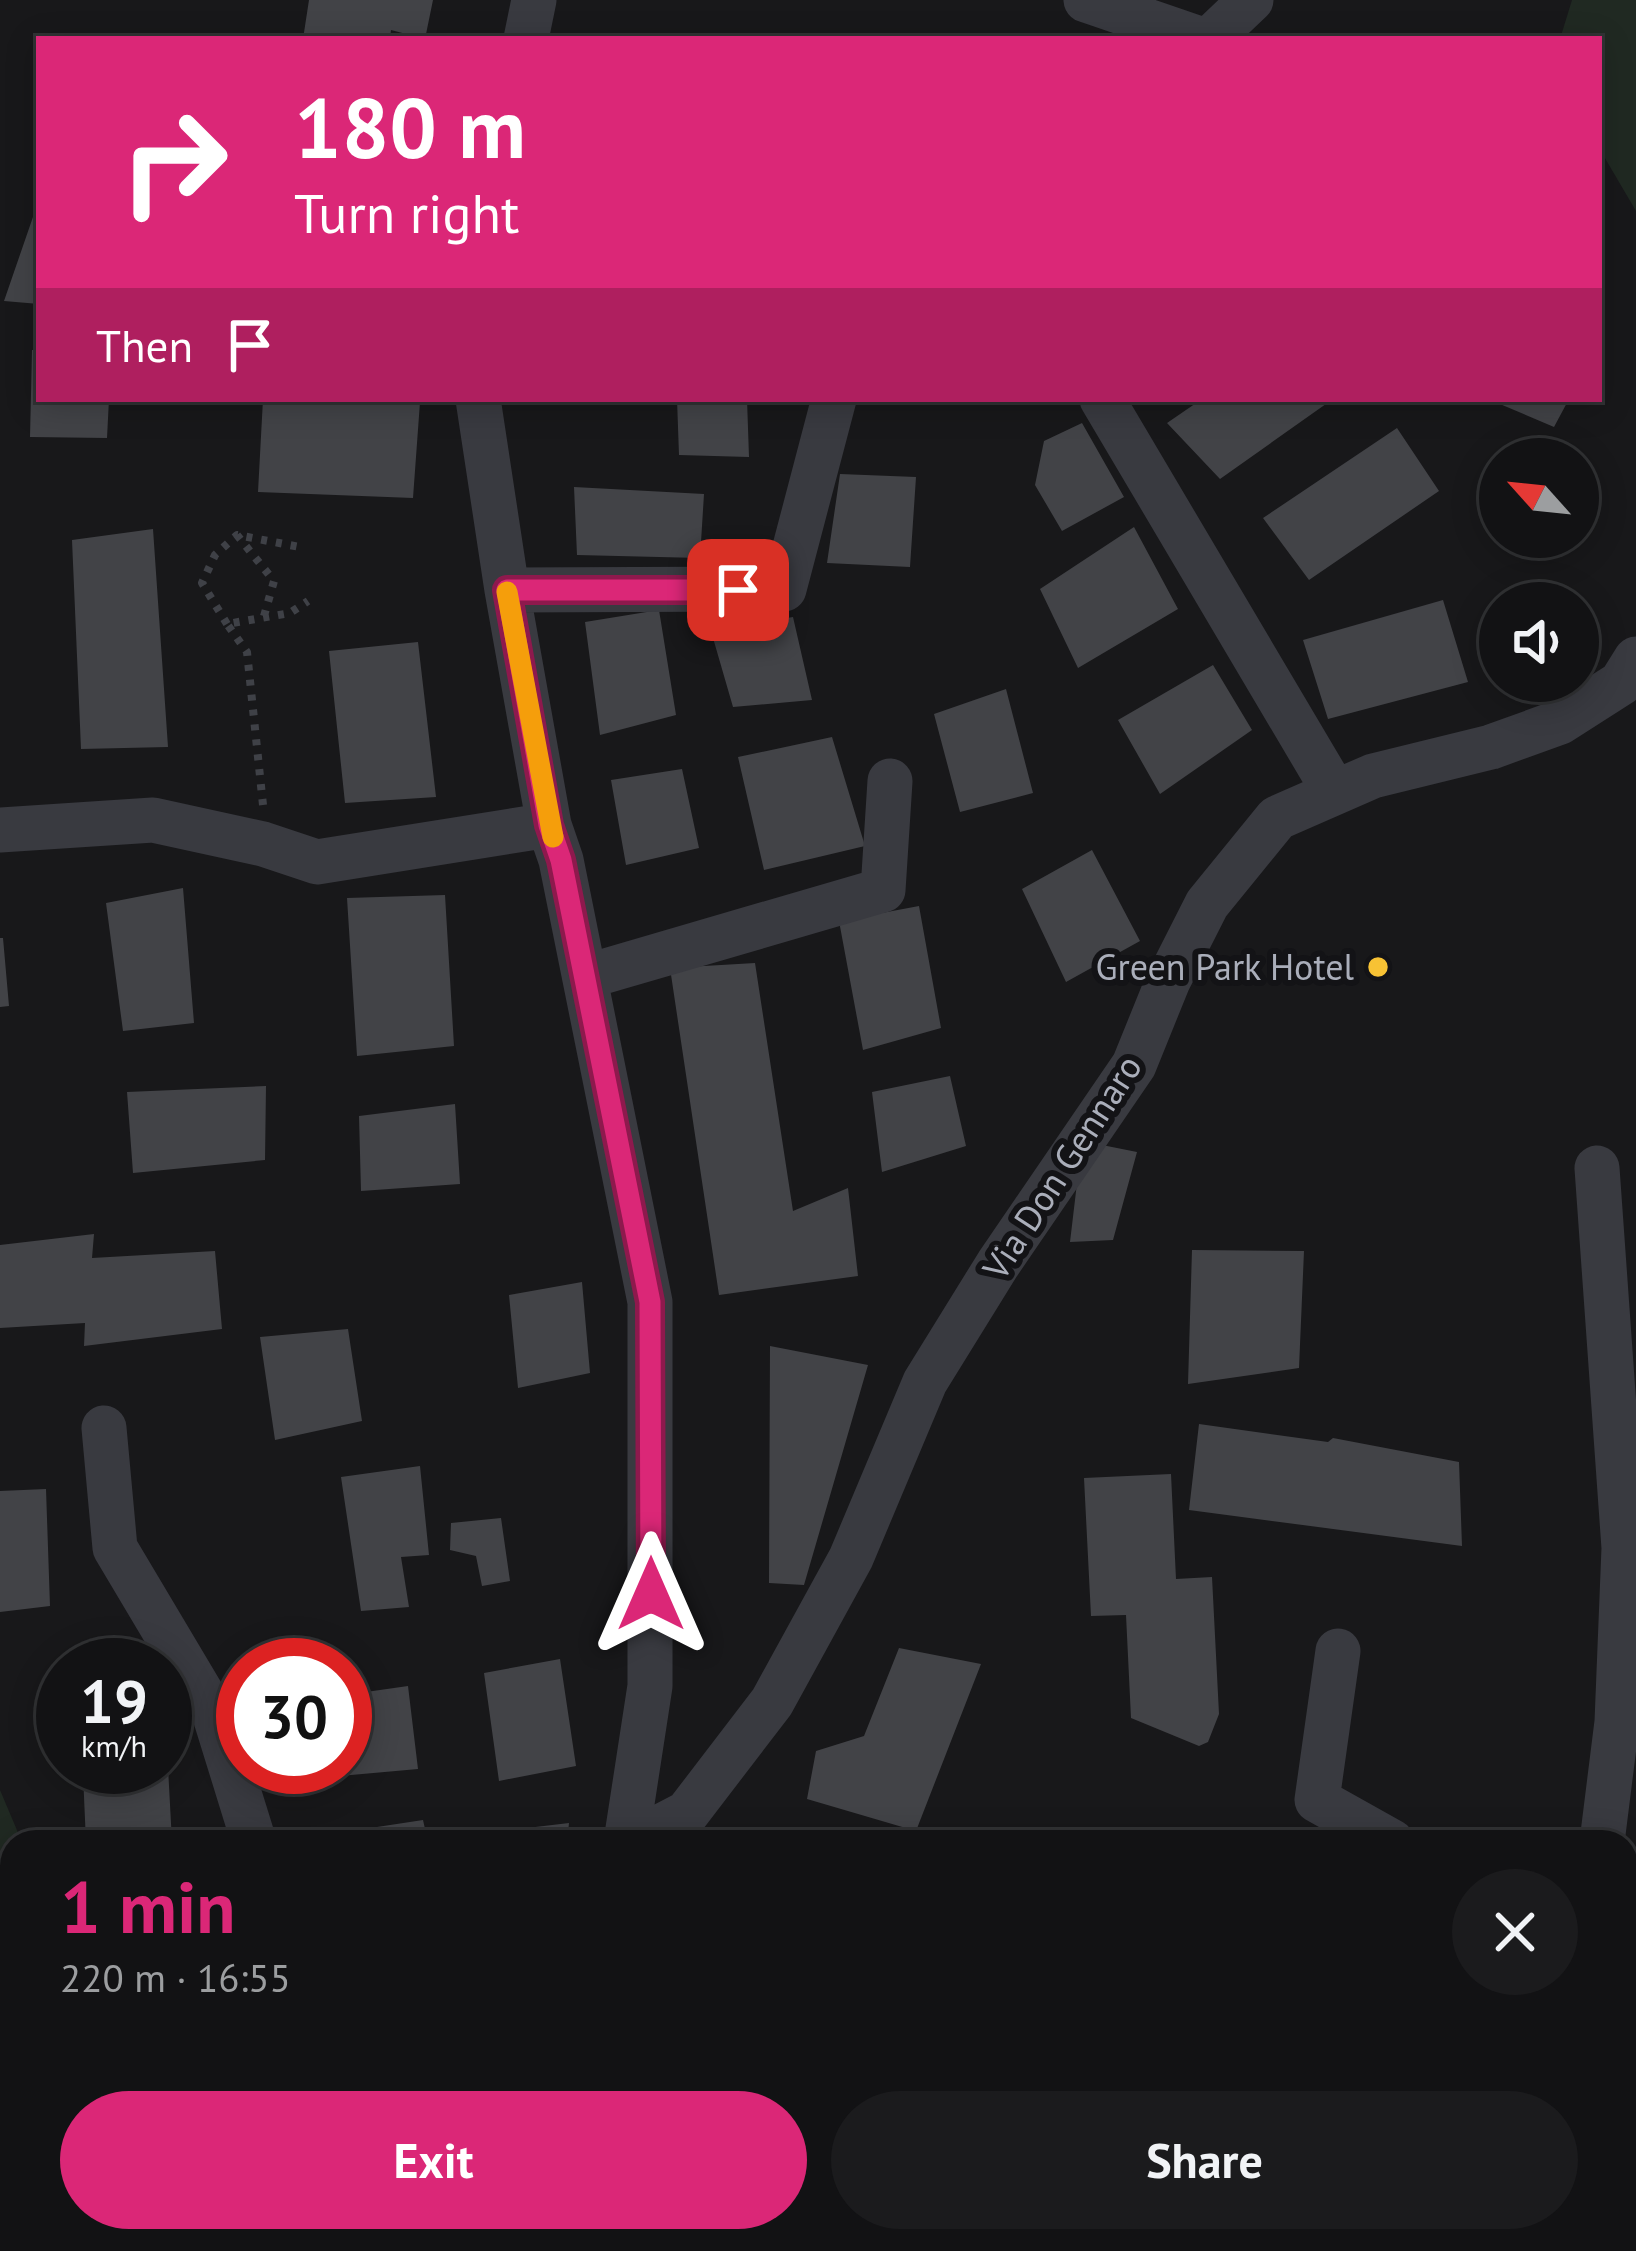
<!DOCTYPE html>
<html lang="en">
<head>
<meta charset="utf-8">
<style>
	body { margin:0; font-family:"PT Sans",sans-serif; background:#1b1b1d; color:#f1f3f6; height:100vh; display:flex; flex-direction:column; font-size:45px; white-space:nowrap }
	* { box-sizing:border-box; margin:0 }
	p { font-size:39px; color:#9c9ea0 }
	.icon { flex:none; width:66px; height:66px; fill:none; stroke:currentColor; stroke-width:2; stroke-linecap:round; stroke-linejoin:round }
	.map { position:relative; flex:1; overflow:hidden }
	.drawer { position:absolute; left:0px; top:1830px; width:1638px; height:423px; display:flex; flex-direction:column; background:#121214; border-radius:36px 36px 0 0; box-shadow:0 6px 30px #0003,0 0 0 3px #313234 }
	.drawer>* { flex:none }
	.top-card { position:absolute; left:36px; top:36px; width:1566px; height:366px; border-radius:0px; box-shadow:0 6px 30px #0003,0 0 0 3px #313234; background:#db2777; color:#fff; overflow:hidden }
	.needle { width:78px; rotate:297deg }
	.tools { position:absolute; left:1479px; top:438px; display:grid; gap:24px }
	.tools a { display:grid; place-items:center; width:120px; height:120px; border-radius:50%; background:#121214; box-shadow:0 6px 30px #0003,0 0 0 3px #313234; font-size:60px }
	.speed { position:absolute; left:36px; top:1638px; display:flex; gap:24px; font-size:60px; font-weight:700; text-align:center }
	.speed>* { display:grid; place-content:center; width:156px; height:156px; border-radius:50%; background:#121214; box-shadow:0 6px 30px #0003,0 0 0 3px #313234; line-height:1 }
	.speed small { font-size:30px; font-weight:400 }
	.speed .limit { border:18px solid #d22; background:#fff; color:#111 }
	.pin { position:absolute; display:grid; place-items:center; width:102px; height:102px; color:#fff; margin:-51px; border-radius:24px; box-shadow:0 6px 18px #0006 }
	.me { position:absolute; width:132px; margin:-66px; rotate:0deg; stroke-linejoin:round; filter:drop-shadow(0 0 9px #0008) }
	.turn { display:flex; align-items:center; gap:42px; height:252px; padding:0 60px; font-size:54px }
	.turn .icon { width:156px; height:156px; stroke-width:2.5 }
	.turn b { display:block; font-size:84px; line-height:102px }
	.then { display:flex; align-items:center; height:114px; padding:0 60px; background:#0003; gap:24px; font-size:45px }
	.round { display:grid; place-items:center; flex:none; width:126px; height:126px; border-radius:63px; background:#1b1b1d }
	.headline { display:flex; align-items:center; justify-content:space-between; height:204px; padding:0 60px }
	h1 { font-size:72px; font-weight:600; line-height:90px; color:#db2777 }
	.button { display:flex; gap:24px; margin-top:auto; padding:24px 60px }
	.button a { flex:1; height:138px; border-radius:72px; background:#db2777; color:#fff; font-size:48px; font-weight:600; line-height:138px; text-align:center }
	.button a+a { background:#1b1b1d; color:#f1f3f6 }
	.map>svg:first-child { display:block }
</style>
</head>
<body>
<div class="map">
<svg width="1636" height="2251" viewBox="0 0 1636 2251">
	<rect width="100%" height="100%" fill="#18181a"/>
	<path fill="#202922" d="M1572 0H1636V211L1599 148V39H1560Z
		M0 1790 22 1842H12V2241H181L179 2251H0Z"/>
	<path fill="#424347" d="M309 0H433L425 39 391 30 390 39H303Z
		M34 214H39V304L4 301Z
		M32 350H39V399H109L107 438 30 437Z
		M263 399 420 402 413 498 258 492Z
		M677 399H747L749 457 679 455Z
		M1202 399H1333L1220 479 1167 423Z
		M1488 399H1569L1554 427Z
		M1082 423 1124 497 1062 531 1035 485 1044 441Z
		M1397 428 1439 491 1309 580 1263 518Z
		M840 474 916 477 910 567 827 563Z
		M574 487 704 494 700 558 577 555Z
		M1134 527 1178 609 1078 668 1040 589Z
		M153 529 168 747 81 749 72 540Z
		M1443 600 1468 682 1328 719 1303 640Z
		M659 610 676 715 600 735 585 622Z
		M793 617 812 700 733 707 711 631Z
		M418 642 436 797 345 803 329 651Z
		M1213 665 1252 730 1160 794 1118 720Z
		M1006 689 1033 793 960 812 934 714Z
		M832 737 865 846 764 870 738 757Z
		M682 769 699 848 626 865 611 780Z
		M1092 850 1140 941 1066 982 1022 889Z
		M183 888 194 1023 123 1031 106 903Z
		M445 895 454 1046 357 1056 347 898Z
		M919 906 941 1028 863 1050 839 921Z
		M0 938H3L9 1006 0 1007Z
		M755 963 793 1211 848 1188 858 1276 719 1295 670 968Z
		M950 1076 966 1146 882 1172 872 1092Z
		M266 1086 265 1160 133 1173 127 1092Z
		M455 1104 460 1184 361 1191 359 1116Z
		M1082 1141 1137 1152 1113 1240 1070 1242Z
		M94 1234 92 1258 215 1251 222 1329 84 1346 85 1323 0 1328V1245Z
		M1192 1250 1304 1251 1299 1368 1188 1384Z
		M582 1282 590 1373 518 1388 509 1295Z
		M348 1329 362 1421 275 1440 260 1337Z
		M770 1346 868 1365 804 1585 769 1583Z
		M1199 1424 1328 1442 1333 1438 1459 1462 1462 1546 1189 1510Z
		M420 1466 429 1555 401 1557 409 1607 361 1611 341 1477Z
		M1171 1474 1176 1579 1212 1577 1219 1714 1208 1742 1199 1746 1131 1718 1126 1615 1091 1616 1084 1478Z
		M46 1489 50 1606 0 1612V1491Z
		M501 1518 510 1581 482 1586 476 1556 450 1550 451 1523Z
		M899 1648 981 1664 916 1831 807 1799 816 1751 864 1736Z
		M560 1659 576 1766 499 1781 484 1673Z
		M408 1686 418 1769 340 1776 338 1767H345V1695Z
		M168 1767 172 1842H86L83 1774Z
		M423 1820 428 1842H332L331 1834Z
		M569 1823 567 1842H494L493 1832Z
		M298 2241H311L352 2251H297Z
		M431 2241H495V2251H432Z
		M619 2241H740V2244L619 2250Z"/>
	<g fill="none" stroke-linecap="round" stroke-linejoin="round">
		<path stroke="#3f4147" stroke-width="8" stroke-dasharray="6 9" stroke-linecap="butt" d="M264 616 274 581 237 535 300 547
			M227 624 202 583 215 555 237 535
			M263 805 247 652 227 624 290 613 308 601"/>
		<path stroke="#393a40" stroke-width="45" d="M1086 0 1200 39
			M526 39 534 0
			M1210 39 1251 0
			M478 399 507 590 549 825 561 860 650 1302V1686L626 1842
			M1102 399 1334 791
			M507 590 784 589 834 399
			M0 830 153 820 263 844 317 862 549 825
			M585 977 883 890 890 781
			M1597 1168 1624 1548 1617 1722 1602 1842
			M104 1428 115 1548 215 1716 254 1842
			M1338 1651 1317 1800 1392 1842
			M628 1832 662 1826 687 1813 772 1702 851 1558 925 1382 998 1264 1134 1065 1168 981 1207 904 1277 818 1373 776 1491 747 1560 722 1621 683 1636 659
			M512 2241 517 2251
			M269 2251 272 2241
			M1536 2251 1538 2241"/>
	</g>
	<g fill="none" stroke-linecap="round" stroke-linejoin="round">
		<defs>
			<path id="route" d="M651 1594 650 1302 561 860 549 825 507 590H738"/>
		</defs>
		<use href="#route" stroke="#8e194d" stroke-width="30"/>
		<use href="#route" stroke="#db2777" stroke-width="21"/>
		<path stroke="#f59e0b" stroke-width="21" d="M507 592 553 837"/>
	</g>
	<circle fill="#f7c234" stroke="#131316" stroke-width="4.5" cx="1378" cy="967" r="12"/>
	<g text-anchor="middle" stroke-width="12" stroke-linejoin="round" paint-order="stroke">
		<g font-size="36" fill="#aaaeba" stroke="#131316" text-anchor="end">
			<text x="1354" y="980">Green Park Hotel</text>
		</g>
		<g font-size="36" fill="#aaaeba" stroke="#131316">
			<text transform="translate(1062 1167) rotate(-57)" y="13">Via Don Gennaro</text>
		</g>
	</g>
</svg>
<div class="tools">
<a><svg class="needle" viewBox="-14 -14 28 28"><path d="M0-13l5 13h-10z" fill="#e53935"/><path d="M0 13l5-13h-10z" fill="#9c9ea0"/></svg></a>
<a><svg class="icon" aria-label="sound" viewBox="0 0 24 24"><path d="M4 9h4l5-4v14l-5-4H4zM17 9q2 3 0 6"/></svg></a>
</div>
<div class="speed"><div>19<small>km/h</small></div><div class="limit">30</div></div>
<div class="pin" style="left:738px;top:590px;background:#d93025"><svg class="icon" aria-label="arrive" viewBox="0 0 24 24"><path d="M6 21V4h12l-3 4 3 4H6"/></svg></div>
<svg class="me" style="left:651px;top:1594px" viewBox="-20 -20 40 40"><path d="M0-17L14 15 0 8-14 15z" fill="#db2777" stroke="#fff" stroke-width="4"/></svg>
<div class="top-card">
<div class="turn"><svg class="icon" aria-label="right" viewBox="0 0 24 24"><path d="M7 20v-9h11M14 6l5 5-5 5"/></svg><div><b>180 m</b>Turn right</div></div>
<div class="then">Then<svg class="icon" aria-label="arrive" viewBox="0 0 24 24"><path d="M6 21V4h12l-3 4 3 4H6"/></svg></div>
</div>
<section class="drawer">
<div class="headline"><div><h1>1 min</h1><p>220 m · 16:55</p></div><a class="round"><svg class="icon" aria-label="close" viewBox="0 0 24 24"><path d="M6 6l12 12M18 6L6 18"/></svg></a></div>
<div class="button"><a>Exit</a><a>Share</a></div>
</section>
</div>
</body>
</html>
